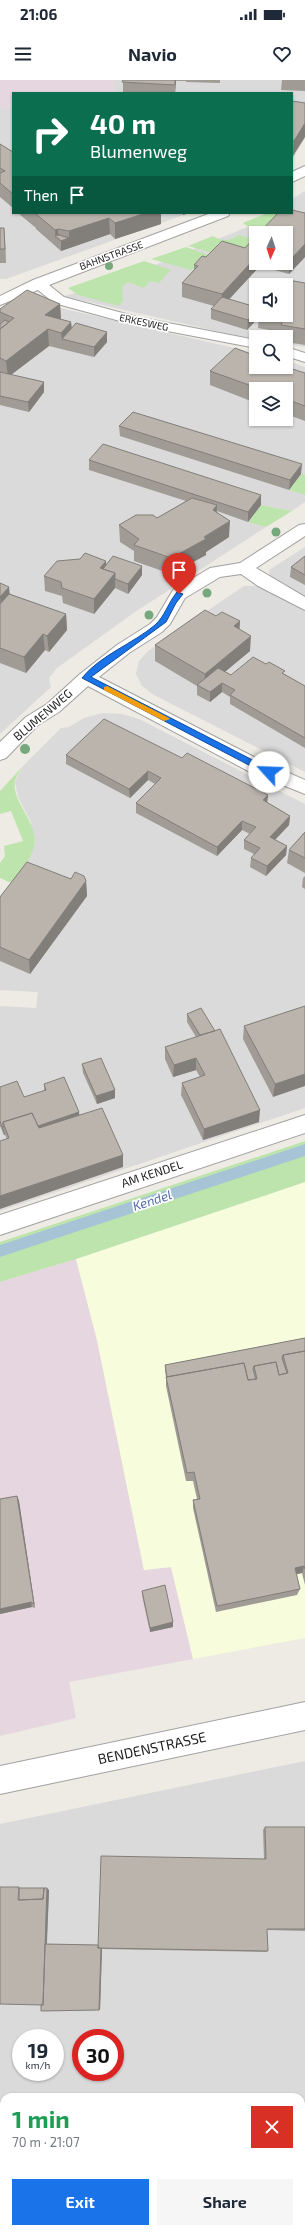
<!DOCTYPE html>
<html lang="en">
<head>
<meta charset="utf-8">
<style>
	body { margin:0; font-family:"Exo 2",sans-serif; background:#f6f6f7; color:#1f2937; height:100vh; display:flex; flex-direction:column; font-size:15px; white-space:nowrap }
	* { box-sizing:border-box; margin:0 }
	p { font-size:13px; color:#747a83 }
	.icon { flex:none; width:22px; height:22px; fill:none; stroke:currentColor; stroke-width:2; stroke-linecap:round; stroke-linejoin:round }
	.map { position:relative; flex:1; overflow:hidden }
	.side { position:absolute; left:0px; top:2013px; width:305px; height:140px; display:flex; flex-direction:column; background:#fff; border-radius:12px 12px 0 0; box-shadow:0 1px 3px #0004 }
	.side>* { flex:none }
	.guide { position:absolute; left:12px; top:12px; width:281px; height:122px; border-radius:0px; box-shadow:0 1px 3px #0004; background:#0b6e4f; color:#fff; overflow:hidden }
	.needle { width:26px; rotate:183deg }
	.tools { position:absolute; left:249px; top:146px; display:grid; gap:8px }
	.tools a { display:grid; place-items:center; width:44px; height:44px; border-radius:0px; background:#fff; box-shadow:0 1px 3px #0004; font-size:20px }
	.speed { position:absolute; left:12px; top:1949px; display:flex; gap:8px; font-size:20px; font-weight:700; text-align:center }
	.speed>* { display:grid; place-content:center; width:52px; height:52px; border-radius:50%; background:#fff; box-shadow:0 1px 3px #0004; line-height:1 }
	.speed small { font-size:10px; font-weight:400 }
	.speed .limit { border:6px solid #d22; background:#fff; color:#111 }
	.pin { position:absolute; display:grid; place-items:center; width:34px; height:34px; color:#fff; margin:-41px -17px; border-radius:50% 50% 50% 0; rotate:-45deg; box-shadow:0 0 4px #0007 }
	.pin .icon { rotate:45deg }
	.me { position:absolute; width:44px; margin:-22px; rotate:295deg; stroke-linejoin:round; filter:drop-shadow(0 0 3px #0008) }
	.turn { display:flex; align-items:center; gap:14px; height:84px; padding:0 12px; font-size:18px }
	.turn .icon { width:52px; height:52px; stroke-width:2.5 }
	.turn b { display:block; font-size:28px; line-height:34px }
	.then { display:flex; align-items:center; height:38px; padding:0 12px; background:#0003; gap:8px; font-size:15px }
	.round { display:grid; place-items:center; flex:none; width:42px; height:42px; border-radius:0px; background:#f6f6f7 }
	.head { display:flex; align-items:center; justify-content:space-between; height:68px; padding:0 12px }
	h1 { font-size:24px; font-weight:700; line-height:30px; color:#1e9e55 }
	.button { display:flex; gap:8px; margin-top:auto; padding:8px 12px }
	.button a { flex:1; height:46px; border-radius:0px; background:#1a73e8; color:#fff; font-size:16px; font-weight:700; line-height:46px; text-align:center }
	.button a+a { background:#f6f6f7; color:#1f2937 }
	.status { display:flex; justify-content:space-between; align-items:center; height:28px; padding:0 20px; background:#fff; direction:ltr }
	.status svg { height:11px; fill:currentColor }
	header { display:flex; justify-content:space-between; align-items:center; height:52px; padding:0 12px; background:#fff; font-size:18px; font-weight:700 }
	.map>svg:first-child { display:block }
</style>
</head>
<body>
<div class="status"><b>21:06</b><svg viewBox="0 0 49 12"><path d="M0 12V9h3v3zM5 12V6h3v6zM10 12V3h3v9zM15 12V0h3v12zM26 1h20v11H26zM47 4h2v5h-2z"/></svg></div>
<header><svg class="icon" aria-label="menu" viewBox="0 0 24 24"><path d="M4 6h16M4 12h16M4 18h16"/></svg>Navio<svg class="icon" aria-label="heart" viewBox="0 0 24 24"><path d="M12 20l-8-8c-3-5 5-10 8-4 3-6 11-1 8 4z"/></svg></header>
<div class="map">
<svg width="305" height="2153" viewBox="0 0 305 2153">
	<rect width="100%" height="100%" fill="#edebe3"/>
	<path fill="#dbdada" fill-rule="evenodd" d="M113 0H305V58L292 80V13H115Z
		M0 28 13 29V133H189L6 199H0Z
		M305 111V267L286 264V257L256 259 229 254 63 216 126 202V197L252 145 270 133H292V119ZM256 153H286V183H256ZM256 205H286V235H256Z
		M34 222 256 273V287H286V280L305 287V395H302L289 410 305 415V422L292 431 261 425 248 442 266 447 135 532 57 588 49 598 51 607 0 654V244ZM256 309H286V339H256Z
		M305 467V518L270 499 269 490Z
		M244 506H259L305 531V692L154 615 142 606 136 594 139 581 148 571Z
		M102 633 122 634 139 639 305 724V1028L0 1131V926L36 928 38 912 0 910V817L27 781 31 742 18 717 15 702 22 687 61 648 69 647 84 638Z
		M305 1681V2153H0V1744ZM21 1958H55V1992H21ZM81 1958H115V1992H81ZM4 2017H301V2149H4Z"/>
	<path fill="#e6d6e0" d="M0 0H113L115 13H13V29L0 28Z
		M76 1179 97 1260 144 1490 171 1487 193 1579 69 1602 76 1638 0 1656V1202Z"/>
	<path fill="#f7fcdd" d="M305 1102V1558L193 1579 171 1487 144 1490 97 1260 76 1179Z"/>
	<path fill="#bee4ad" d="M267 133 286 136 261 151 248 147 243 143Z
		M238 155 256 160 239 180 188 166 213 156C221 161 231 162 238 155Z
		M186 167 217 178 191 190 151 179Z
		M144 181 171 190 159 203 150 201 144 208 128 202 122 207 123 221 119 226 78 215 68 208Z
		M302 394 305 395V415L289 410Z
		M261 425 292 431 266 447 248 442Z
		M22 687C20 691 16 697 15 701 11 722 39 742 34 766 32 779 19 792 11 803L0 798V783L5 776 4 766 23 761 11 731 0 734V711Z
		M305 1061V1102L76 1179 0 1202V1162Z"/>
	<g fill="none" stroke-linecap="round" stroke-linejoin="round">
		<path fill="#a7c4d7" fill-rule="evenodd" d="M305 1064V1076L0 1177V1165Z"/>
		<defs>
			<path id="street" d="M305 86V96L292 102V92Z
				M211 133H230L228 136 49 205 64 217 137 237 256 260V268L131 244 54 223 38 210 0 225V216L33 200Z
				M286 267 305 273V282L286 276Z
				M305 444V456L256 488 305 517V530L258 506 241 494 220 497 185 518 170 544 162 552 129 573 99 597 264 682 305 700V714L250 692 88 606 59 632 38 645 6 678 0 680V662L26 637 47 624 80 594 117 565 150 544 157 537 173 510 210 488 240 483 299 445Z
				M305 1035V1053L0 1155V1135Z
				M305 1622V1650L0 1714V1686Z"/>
		</defs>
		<use href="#street" stroke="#a1a1a1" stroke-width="2"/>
		<use href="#street" fill="#fff" fill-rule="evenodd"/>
	</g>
	<g fill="#76a87e">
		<circle cx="109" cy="186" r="4"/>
		<circle cx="276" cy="452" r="4.5"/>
		<circle cx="207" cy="513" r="4.5"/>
		<circle cx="149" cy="535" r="4.5"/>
		<circle cx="25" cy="669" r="5"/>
	</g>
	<path fill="#a09b95" d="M123 0H186V1H176L175 13H123Z
		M186 0H220V3L186 2Z
		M282 0H305V11L281 10Z
		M292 21 305 23 293 76H292Z
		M0 64 13 72V128L0 117Z
		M18 133H161V144L115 159 110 154 61 171 36 149V148Z
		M305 133V177L289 194 260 186 229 219 256 235H258V238L247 250 211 239V229L214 226 182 217V203L194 190V185L206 177 256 183H286V153Z
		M0 148H4L6 183H0Z
		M305 203V265L286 262V257H280V252L258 248 259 235H286Z
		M60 224 61 239 71 242 72 248 107 262 94 277 49 266 11 295 44 312 29 332 0 325V229Z
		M210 291 305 293V341L286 334V309H256V323L210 305Z
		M119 346 301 394 289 410 120 356Z
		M89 380 261 425 248 442 217 431 229 457 206 472V475L171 494 134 481V471L120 462 119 445 157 438 186 421 89 390Z
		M305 476V505L290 497 291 487Z
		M106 481V484L142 495 128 514 115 508 94 534 63 523 62 516 45 511 44 496Z
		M0 503 10 514 66 534 67 550 49 572 45 570 26 593 0 583Z
		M216 536 240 541 239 549 250 571 225 592 231 595 284 594 305 606V668L230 624V617L222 612 210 622 197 615V606L155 581V565Z
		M66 675 182 678 268 715 267 722 290 736 289 745 275 760 287 766 286 775 266 796 250 787 251 778 254 774 244 769V760L250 754 242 750 217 776 136 733V723L155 704 148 700 130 718 66 684Z
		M305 752V793L287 783 289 770Z
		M305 796V809L302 807 303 798Z
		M71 799 86 801 87 816 30 894 0 881V817Z
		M305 926 273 1017 243 959 244 946Z
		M187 934 259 1042 203 1060 181 1015 182 1003 200 997 196 990 173 997 165 979V967L196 957 187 942Z
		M82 984 115 1010V1018L97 1024 83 993Z
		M44 1004 123 1075V1087L7 1059 5 1055H4L0 1046V1007L24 1017 44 1011Z
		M305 1258V1505L302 1493 296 1494 300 1509 297 1515 216 1532 193 1428V1420L197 1419 193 1401H186L166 1306V1297L165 1291V1285Z
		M17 1416 19 1421 35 1528 32 1527 0 1534V1419Z
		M142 1511 173 1542V1547L150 1552 142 1515Z
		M265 1747H305V1851L267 1850 268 1871 266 1872 102 1869 100 1930 41 1931V1925L19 1808 49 1810 47 1864 98 1865 264 1779 263 1750Z
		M0 2098 4 2099V2149L0 2153Z
		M301 2104 305 2105V2153H181L182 2149H301Z"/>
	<path fill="#827e79" d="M175 0H176L175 13Z
		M305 43V57L293 76 294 61Z
		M146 133H161V144L115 159V143Z
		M183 133H189L183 135Z
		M109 138 110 154 61 171V161L69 158V151Z
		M4 148 5 162 6 183 5 169Z
		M58 149 59 160 55 156 56 166 55 150Z
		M305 164V177L289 194 290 180Z
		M256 177V183H260V186L221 228 222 214Z
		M60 224 61 240 48 250 49 266 8 297 6 281 45 235Z
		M256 230V235H258V238L247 250 248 240Z
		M71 242 72 258 62 259 61 253Z
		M107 252V262L94 277V267Z
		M44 302V312L29 332 28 322Z
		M302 384 301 394 289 410 290 400Z
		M261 415V425L248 442V432Z
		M217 425 216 442 213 430Z
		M230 441 229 457 206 472V475L171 494V478Z
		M106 481 107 495 100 488Z
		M142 486V495L128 514V504Z
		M115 493V508L94 534V519Z
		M9 507 10 516 1 526 0 517Z
		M66 534 67 550 49 572 47 556Z
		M240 541 239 557 234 546Z
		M43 554 45 570 26 593 24 577Z
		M251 556 250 571 204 609 205 594Z
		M222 603V612L210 622V612Z
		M148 691V700L130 718 129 709Z
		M268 715 267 724 263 720Z
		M290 736 289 745 269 766 270 757Z
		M242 741V750L217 776V767Z
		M287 766 286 775 266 796 267 786Z
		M86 801 87 816 30 894 29 880Z
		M196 978V990L173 997 174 985Z
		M305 994V1006L273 1017 275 1004Z
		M115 1010V1018L97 1024 96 1016Z
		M260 1030 259 1042 203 1060 204 1049Z
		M79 1032 80 1040 37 1055 36 1047Z
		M2 1047H3L5 1055H4Z
		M123 1075V1087L0 1129V1116Z
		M17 1416 19 1421 35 1528 34 1524Z
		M304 1486 302 1493 293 1495 295 1488Z
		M31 1522 32 1527 0 1534V1529Z
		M173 1542V1547L150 1552V1548Z
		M47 1808 49 1810 44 1925H43Z
		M101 1868 102 1869 100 1930H99Z"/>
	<path fill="#bab4ad" stroke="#827e79" d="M123 0H175V5L122 2Z
		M292 21 305 23V43L294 61 292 60Z
		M0 64 13 72V114L0 103V93L5 91 0 88Z
		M292 130 305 133V164L290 180 286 179V153H259L278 133H292Z
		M35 133H146L115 143 109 138 69 151 58 149 55 150Z
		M0 148H4L5 169H0Z
		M59 155 69 158 61 161 55 156Z
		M256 156V177L222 214 182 203 198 186 194 185 202 176 206 177 222 161 245 168Z
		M288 200 305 203V249L281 245 284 237 273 235H286V205H284Z
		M27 210 60 224 45 235 71 242 61 253 48 249 6 281 0 278V249L14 238 0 232V229Z
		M222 217 256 227V230L248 240 211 229Z
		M5 240 9 242 0 249V244Z
		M76 243 107 252 94 267 62 259Z
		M235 268 256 276V287H286L305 293V326L286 319V309H260L210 291Z
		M0 292 44 302 28 322 0 316Z
		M133 332 302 384 290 400 119 346Z
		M103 364 261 415 248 432 89 380Z
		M192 418 217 425 213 430 230 441 204 457 206 459 171 478 134 465 139 459 119 445 136 435H153L157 438Z
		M85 473 106 481 100 488 115 493 94 519 62 508 61 502 44 496 57 481 80 479Z
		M113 476 142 486 128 504 115 499V493L103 489Z
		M305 476V495L291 487Z
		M0 503 9 507 0 517Z
		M9 514 66 534 47 556 43 554 24 577 0 568V524Z
		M205 530 216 536 222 532 240 541 234 546 251 556 205 594 155 565Z
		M253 577 266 584 269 582 285 591 282 593 305 606V658L230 615 235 610 222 603 210 612 197 605 218 588 231 595Z
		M104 639 182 678 187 673 268 715 263 720 290 736 270 757 287 766 267 786 251 778 260 768 244 760 256 747 242 741 217 767 136 723 161 698 148 691 129 709 66 675Z
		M305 752V778L289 770Z
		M27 782 71 799 75 792 84 796 86 801 29 880 0 867V817Z
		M305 926V994L275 1004 244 946Z
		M201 928 215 951 200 955 187 934Z
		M220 949 260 1030 204 1049 182 1003 205 995 196 978 174 985 165 967Z
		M101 978 115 1010 96 1016 82 984Z
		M64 997 79 1032 38 1046 32 1033 3 1042V1047H2L0 1041V1007L17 1001 24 1017 46 1010 44 1004Z
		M102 1028 123 1075 0 1116V1061L9 1058 3 1042 32 1033 39 1048Z
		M305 1258V1271L283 1275 282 1278 287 1293 279 1295 276 1282 254 1286 253 1289 256 1299 248 1300 244 1283 167 1297 165 1285Z
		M305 1271V1489L304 1486 295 1488 300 1509 217 1526 193 1420 200 1419 194 1392 187 1393 166 1297 244 1283 248 1300 257 1299 254 1286 276 1282 279 1295 288 1293 283 1275Z
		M17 1416 34 1524 31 1522 0 1529V1419Z
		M165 1505 173 1542 150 1548 142 1511Z
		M265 1747H305V1849H267L268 1871 98 1868 101 1776 266 1779Z
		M0 1807H19L18 1820 43 1819 44 1808H47L43 1925 0 1924Z
		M19 1808H44L43 1819 19 1820Z
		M45 1864 98 1865V1868H101L99 1930 41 1931V1925H43Z
		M0 2102H4V2149H116V2153H0Z
		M301 2107 305 2108V2153H182L183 2149H301Z"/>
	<path fill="#1a73e8" stroke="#114b97" d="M177 512 183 514 176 523 166 542 91 597 272 690V694H266L82 598C99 576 134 563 155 545 165 536 168 523 177 512Z"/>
	<path fill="#f59e0b" d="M107 606 169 638 170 639 164 641 104 610V607Z"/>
	<g text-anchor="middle" stroke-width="3.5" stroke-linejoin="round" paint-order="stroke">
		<g font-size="10" fill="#1d1d1d" stroke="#fff">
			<text transform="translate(111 175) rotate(-20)" y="4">BAHNSTRASSE</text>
			<text transform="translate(144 242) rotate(12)" y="4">ERKESWEG</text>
		</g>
		<g font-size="12" fill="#1d1d1d" stroke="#fff">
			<text transform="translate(43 635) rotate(-40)" y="4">BLUMENWEG</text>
			<text transform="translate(152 1094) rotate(-18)" y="4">AM KENDEL</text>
		</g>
		<g font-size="13" font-style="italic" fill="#516da4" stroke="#fff">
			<text transform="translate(152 1120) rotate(-18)" y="5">Kendel</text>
		</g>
		<g font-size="14" fill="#1d1d1d" stroke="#fff">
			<text transform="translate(152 1668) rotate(-12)" y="5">BENDENSTRASSE</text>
		</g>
	</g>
</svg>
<div class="tools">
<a><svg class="needle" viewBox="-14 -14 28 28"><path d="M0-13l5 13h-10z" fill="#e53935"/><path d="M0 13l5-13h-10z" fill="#747a83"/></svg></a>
<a><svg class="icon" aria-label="sound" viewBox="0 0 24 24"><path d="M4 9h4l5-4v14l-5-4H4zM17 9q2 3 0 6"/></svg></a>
<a><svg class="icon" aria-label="search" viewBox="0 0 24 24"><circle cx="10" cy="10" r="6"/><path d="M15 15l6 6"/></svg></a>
<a><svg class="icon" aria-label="layers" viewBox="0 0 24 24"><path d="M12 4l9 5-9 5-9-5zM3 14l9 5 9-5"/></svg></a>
</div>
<div class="speed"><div>19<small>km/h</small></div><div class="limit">30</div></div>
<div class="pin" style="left:179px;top:514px;background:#d93025"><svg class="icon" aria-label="arrive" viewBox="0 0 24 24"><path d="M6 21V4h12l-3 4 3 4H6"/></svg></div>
<svg class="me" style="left:269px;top:692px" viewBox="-20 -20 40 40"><circle r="19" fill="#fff"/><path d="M0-13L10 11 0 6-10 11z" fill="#1a73e8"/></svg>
<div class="guide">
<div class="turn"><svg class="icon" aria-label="right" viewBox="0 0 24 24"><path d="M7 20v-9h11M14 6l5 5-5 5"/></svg><div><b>40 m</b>Blumenweg</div></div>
<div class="then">Then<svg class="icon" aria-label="arrive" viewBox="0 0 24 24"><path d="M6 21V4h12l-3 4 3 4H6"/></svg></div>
</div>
<section class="side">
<div class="head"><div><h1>1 min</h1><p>70 m · 21:07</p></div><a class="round" style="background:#d93025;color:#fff"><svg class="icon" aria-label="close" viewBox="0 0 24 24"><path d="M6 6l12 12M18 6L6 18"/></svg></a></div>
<div class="button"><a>Exit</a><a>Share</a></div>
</section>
</div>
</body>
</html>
